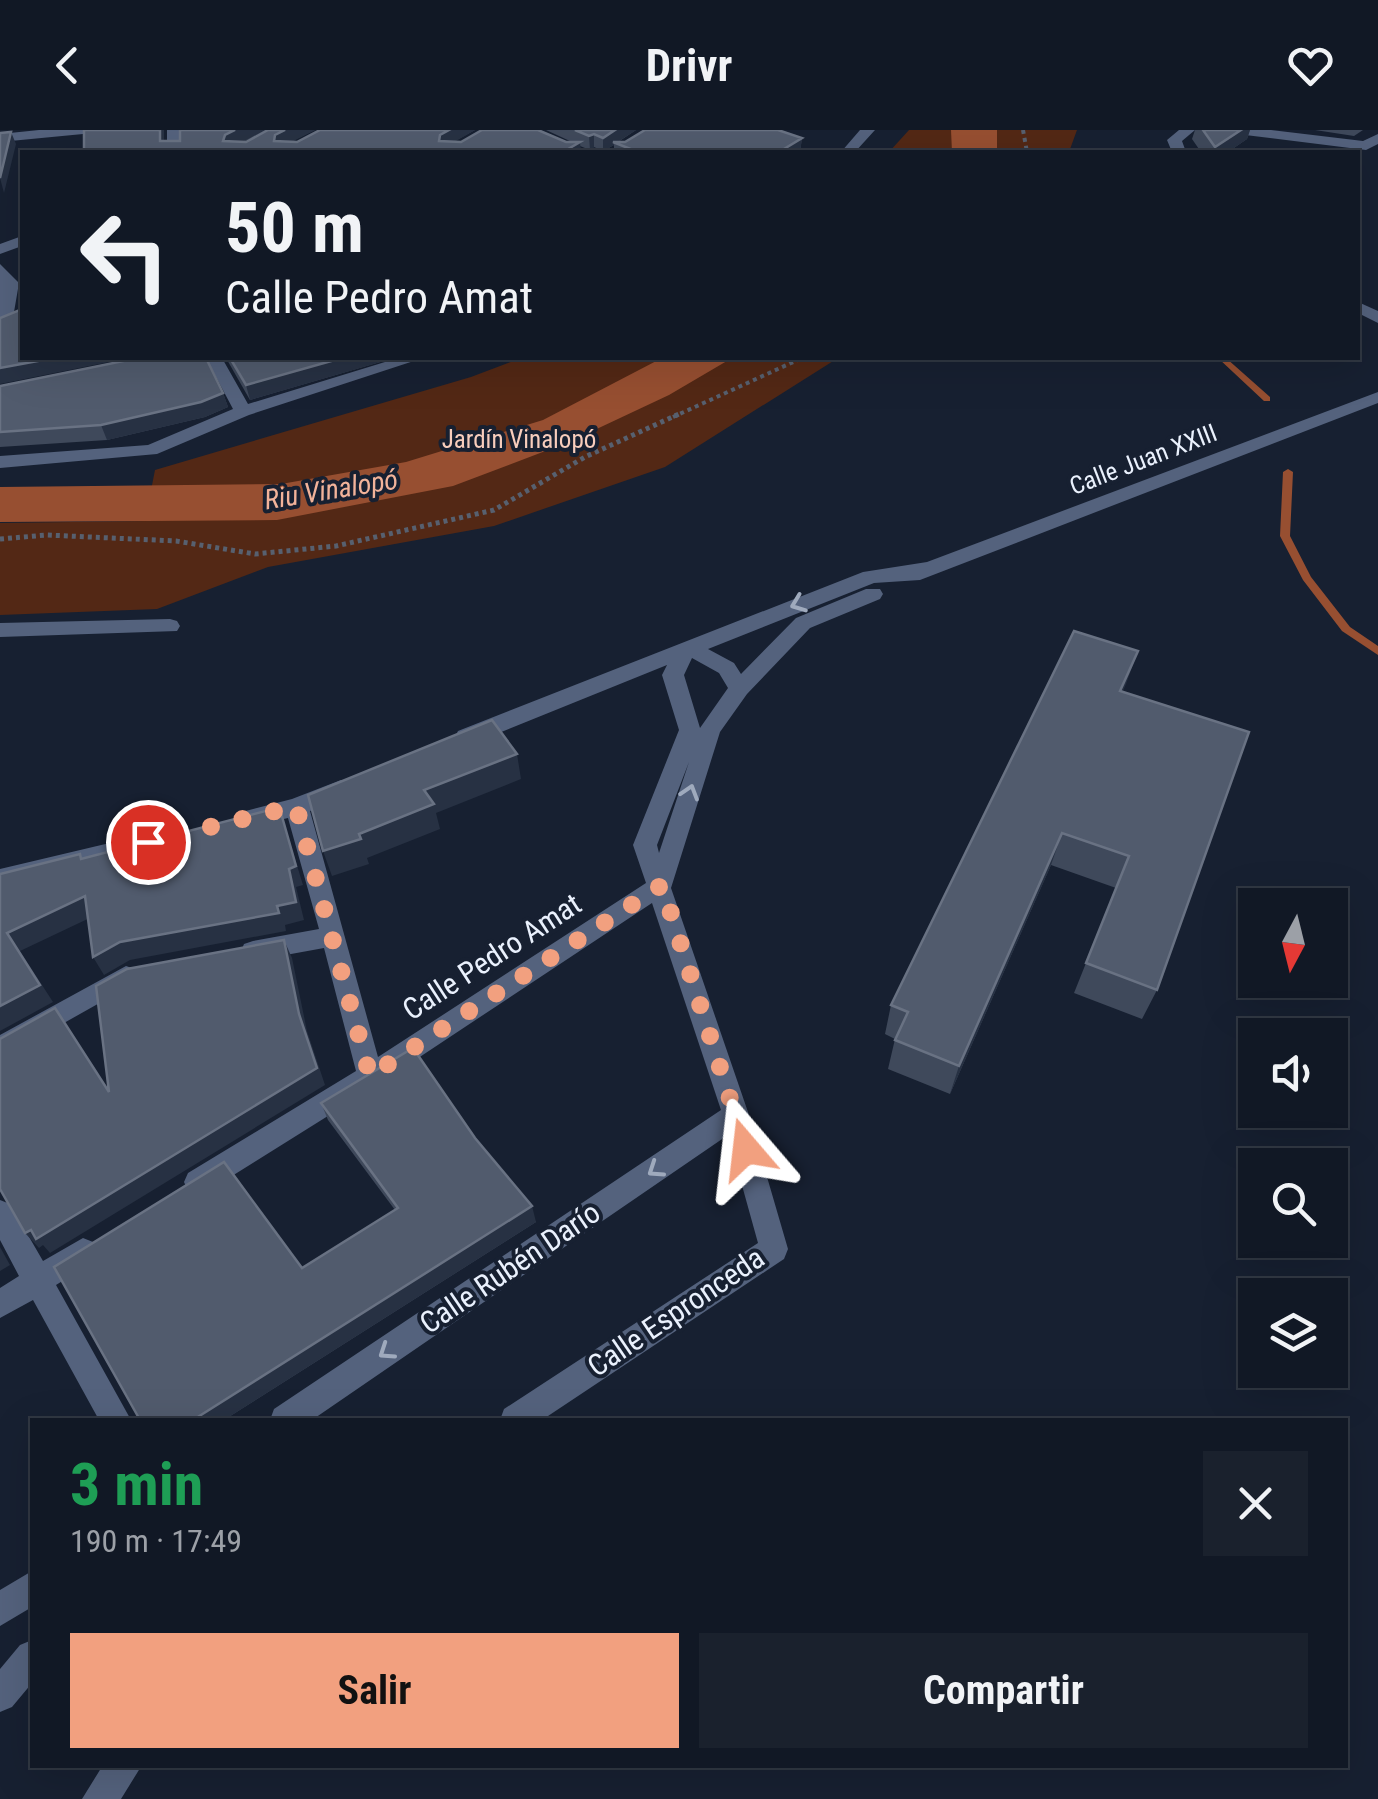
<!DOCTYPE html>
<html lang="es">
<head>
<meta charset="utf-8">
<style>
	body { margin:0; font-family:"Roboto Condensed",sans-serif; background:#1a212d; color:#f1f3f6; height:100vh; display:flex; flex-direction:column; font-size:38px; white-space:nowrap }
	* { box-sizing:border-box; margin:0 }
	p { font-size:32px; color:#9ca0a7 }
	.icon { flex:none; width:55px; height:55px; fill:none; stroke:currentColor; stroke-width:2; stroke-linecap:round; stroke-linejoin:round }
	.map { position:relative; flex:1; overflow:hidden }
	.side { position:absolute; left:30px; top:1288px; width:1318px; height:350px; display:flex; flex-direction:column; background:#111825; border-radius:0px; box-shadow:0 10px 40px #0002,0 0 0 2px #303742 }
	.side>* { flex:none }
	.guide { position:absolute; left:20px; top:20px; width:1340px; height:210px; border-radius:0px; box-shadow:0 10px 40px #0002,0 0 0 2px #303742; background:#111825; color:#f1f3f6; overflow:hidden }
	.needle { width:65px; rotate:187deg }
	.fabs { position:absolute; left:1238px; top:758px; display:grid; gap:20px }
	.fabs a { display:grid; place-items:center; width:110px; height:110px; border-radius:0px; background:#111825; box-shadow:0 10px 40px #0002,0 0 0 2px #303742; font-size:50px }
	.pin { position:absolute; display:grid; place-items:center; width:85px; height:85px; color:#fff; margin:-42px; border:5px solid #fff; border-radius:50%; box-shadow:0 2px 10px #0007 }
	.me { position:absolute; width:110px; margin:-55px; rotate:343deg; stroke-linejoin:round; filter:drop-shadow(0 0 8px #0008) }
	.turn { display:flex; align-items:center; gap:35px; height:210px; padding:0 40px; font-size:45px }
	.turn .icon { width:130px; height:130px; stroke-width:2.5 }
	.turn b { display:block; font-size:70px; line-height:85px }
	.round { display:grid; place-items:center; flex:none; width:105px; height:105px; border-radius:0px; background:#1a212d }
	.headline { display:flex; align-items:center; justify-content:space-between; height:170px; padding:0 40px }
	h1 { font-size:60px; font-weight:700; line-height:75px; color:#1e9e55 }
	.button { display:flex; gap:20px; margin-top:auto; padding:20px 40px }
	.button a { flex:1; height:115px; border-radius:0px; background:#f2a07f; color:#111; font-size:40px; font-weight:700; line-height:115px; text-align:center }
	.button a+a { background:#1a212d; color:#f1f3f6 }
	header { display:flex; justify-content:space-between; align-items:center; height:130px; padding:0 40px; background:#111825; font-size:45px; font-weight:700 }
	.map>svg:first-child { display:block }
</style>
</head>
<body>
<header><svg class="icon" aria-label="back" viewBox="0 0 24 24"><path d="M15 5l-7 7 7 7"/></svg>Drivr<svg class="icon" aria-label="heart" viewBox="0 0 24 24"><path d="M12 20l-8-8c-3-5 5-10 8-4 3-6 11-1 8 4z"/></svg></header>
<div class="map">
<svg width="1378" height="1669" viewBox="0 0 1378 1669">
	<rect width="100%" height="100%" fill="#172031"/>
	<path fill="#532815" d="M909 0H1077L1069 22H889Z
		M521 228H838L665 337 494 396 268 437 157 479 0 485V393L145 391 155 340 471 247Z"/>
	<path fill="#974f31" d="M951 0H997V22H952Z
		M662 228H732L669 265 569 312 453 356 277 390 0 392V357L281 354 406 332 543 290Z"/>
	<g fill="none" stroke-linecap="round" stroke-linejoin="round">
		<path fill="#974f31" fill-rule="evenodd" d="M1218 228H1226L1270 267V271H1264Z
			M1288 339 1293 342 1290 406 1311 447 1350 497 1378 516V525L1342 501 1303 450 1280 406 1283 342Z"/>
		<path stroke="#57606f" stroke-width="4" stroke-dasharray="4 4" stroke-linecap="butt" d="M1023 0 1027 22
			M673 287 802 228"/>
		<path stroke="#57606f" stroke-width="5" stroke-dasharray="4 4" stroke-linecap="butt" d="M0 409 47 405 176 411 255 424 336 416 494 380 585 327 679 284"/>
		<path fill="#54627d" fill-rule="evenodd" d="M39 0H90L83 4 0 12V4Z
			M167 0H181V22H167Z
			M860 0H875L855 22H841Z
			M1179 0H1195L1182 11 1186 22H1172L1167 10Z
			M1230 0H1271L1363 11 1378 4V14L1366 20 1237 4Z
			M0 134 19 153 14 182 0 190Z
			M1358 172 1378 181V193L1358 183Z
			M206 228H222L248 274 398 228H423L249 285 157 324 0 338V326L148 315 233 279Z
			M1378 262V273L920 450 874 453 708 519 734 533 741 544 796 488 866 459H880L883 464 880 469 810 498 747 564 720 602 671 758 749 985 788 1119 784 1129 542 1290H500L504 1279 758 1113 728 1005 312 1290H270L274 1279 721 980 652 773 379 954 208 1061 198 1065 188 1061 184 1052 188 1043 356 941 324 818 253 831 244 828 241 821 244 814 253 811 319 799 288 688 246 698 234 689 238 683 292 669 341 650 349 652 352 658 349 664 310 681 378 927 646 753 633 715 679 600 662 545 667 535 474 613H458L455 607 458 601 863 442 927 432ZM692 528 719 543 728 558 700 598 684 545ZM689 632 659 723 657 715Z
			M170 489 177 491 180 496 177 501 0 507V493Z
			M135 707 143 710 147 716 143 722 0 757V739Z
			M126 836 135 839 139 846 135 853 0 929V905Z
			M0 1070 10 1074 43 1131 83 1108 93 1112 97 1122 93 1132 56 1155 131 1290H99L33 1170 0 1188V1158L19 1146 0 1110Z
			M32 1441V1477L0 1496V1460Z
			M32 1510V1553L12 1577 0 1582V1539L20 1515Z
			M103 1635H142L121 1669H82Z"/>
		<path fill="#54627d" fill-rule="evenodd" d="M22 106V116L0 124V114Z"/>
	</g>
	<path fill="#3f495b" d="M164 0V11H180V0H266L243 12 315 0 292 11 297 12 320 0H475L455 11 572 12 546 0H636L618 12 802 8 800 22H614V15L603 21 594 17 590 20 580 16 581 22H84Z
		M1195 0H1250L1247 9 1228 22H1201L1192 9Z
		M1315 0H1363L1354 6Z
		M226 228H394L250 270Z
		M0 256 223 263 228 277 205 287 107 310 0 317Z
		M1123 562 1157 860 1142 889 1074 863 1116 758 1051 735 950 964 888 939 895 909 885 904 891 875Z
		M321 973 475 1008 536 1092 224 1290H140L302 1138 395 1080 328 990Z"/>
	<path fill="#273143" d="M160 0H164V22L160 11Z
		M235 0H266L228 19 223 11 225 5Z
		M285 0H315L278 19 274 11 275 5Z
		M449 0H475L442 19 439 11 440 5Z
		M615 0H636L616 13 613 12 614 15 603 21V8Z
		M1241 0H1250L1247 9 1228 22H1214L1215 17Z
		M11 2 16 14 4 63 0 48Z
		M594 4V17L590 20 589 6Z
		M802 8 800 22H779Z
		M580 12 581 22H563Z
		M54 228H129L0 254V238Z
		M342 228H394L250 270 246 255Z
		M223 263 228 277 205 287 107 310 101 295Z
		M1138 521 1126 554 1109 594 1120 561Z
		M517 624 521 649 436 683 440 699 367 728 369 734 332 746 323 721 359 704 424 660Z
		M281 683 303 755 296 757 304 790 285 795 286 801 130 830 104 845 93 827 120 812 277 776 289 739Z
		M1062 703 1051 735 950 964 959 936Z
		M85 766 96 785 20 821 53 872 0 901V876L7 803Z
		M284 810 292 828 307 901 325 955 50 1123 43 1115 39 1118 25 1103 299 884Z
		M532 1076 536 1092 224 1290H193Z
		M0 1117 10 1135 0 1141Z"/>
	<path fill="#515b6d" stroke="#697283" stroke-width="2.5" d="M84 0H160V11H180V0H235L225 5 223 11 246 12 268 0H285L275 5 274 11 297 12 320 0H449L440 5 439 11 461 12 482 0H538L566 12H580L563 22H84Z
		M575 0H615L603 8 594 4 589 6Z
		M645 0H778L802 8 779 22H638L613 12H625Z
		M1203 0H1241L1215 17Z
		M11 2 0 48V3Z
		M22 179V228H54L0 238V188Z
		M138 228H206L223 263 201 272 101 295 0 302V256Z
		M230 228H342L246 255Z
		M1074 501 1138 521 1120 561 1249 602 1157 860 1086 833 1129 726 1062 703 959 936 895 910 908 882 891 875Z
		M492 590 517 624 424 660 434 674 359 704 361 709 323 721 308 665Z
		M277 678 278 684 281 683 296 736 289 739 296 772 277 776 279 783 120 812 93 827 85 766 7 803 40 855 0 876V744L80 724 81 729Z
		M284 810 299 884 317 938 36 1109 31 1100 25 1103 0 1059V909L55 878 109 962 96 856 127 839Z
		M413 918 475 1008 532 1076 193 1290H140L54 1137 224 1032 302 1138 398 1078 321 973Z"/>
	<defs><path id="oneway-chevron" d="M-2-3.5L2.5 0L-2 3.5" fill="none" stroke-width="1.6" stroke-linecap="round" stroke-linejoin="round" transform="scale(2.5)"/></defs>
	<g stroke="#9faabd">
		<use href="#oneway-chevron" transform="translate(798 474) rotate(159)"/>
		<use href="#oneway-chevron" transform="translate(690 662) rotate(-73)"/>
		<use href="#oneway-chevron" transform="translate(655 1040) rotate(146)"/>
		<use href="#oneway-chevron" transform="translate(386 1222) rotate(146)"/>
	</g>
	<g fill="none" stroke-linecap="round" stroke-linejoin="round">
		<path stroke="#f2a07f" stroke-width="18" stroke-dasharray="0 32.4" d="M148 712 296 676 370 946 662 755 746 1019"/>
	</g>
	<g text-anchor="middle" stroke-width="8" stroke-linejoin="round" paint-order="stroke">
		<g font-size="25" fill="#f8cdbc" stroke="#172031">
			<text x="519" y="318">Jardín Vinalopó</text>
		</g>
		<g font-size="25" fill="#eaf1fd" stroke="#172031">
			<text transform="translate(1143 329) rotate(-21)" y="9">Calle Juan XXIII</text>
		</g>
		<g font-size="28" font-style="italic" fill="#f2b39a" stroke="#172031">
			<text transform="translate(331 359) rotate(-9)" y="10">Riu Vinalopó</text>
		</g>
		<g font-size="30" fill="#eaf1fd" stroke="#172031">
			<text transform="translate(492 827) rotate(-33)" y="10">Calle Pedro Amat</text>
			<text transform="translate(510 1138) rotate(-34)" y="10">Calle Rubén Darío</text>
			<text transform="translate(676 1182) rotate(-34)" y="10">Calle Espronceda</text>
		</g>
	</g>
</svg>
<div class="fabs">
<a><svg class="needle" viewBox="-14 -14 28 28"><path d="M0-13l5 13h-10z" fill="#e53935"/><path d="M0 13l5-13h-10z" fill="#9ca0a7"/></svg></a>
<a><svg class="icon" aria-label="sound" viewBox="0 0 24 24"><path d="M4 9h4l5-4v14l-5-4H4zM17 9q2 3 0 6"/></svg></a>
<a><svg class="icon" aria-label="search" viewBox="0 0 24 24"><circle cx="10" cy="10" r="6"/><path d="M15 15l6 6"/></svg></a>
<a><svg class="icon" aria-label="layers" viewBox="0 0 24 24"><path d="M12 4l9 5-9 5-9-5zM3 14l9 5 9-5"/></svg></a>
</div>
<div class="pin" style="left:148px;top:712px;background:#d93025"><svg class="icon" aria-label="arrive" viewBox="0 0 24 24"><path d="M6 21V4h12l-3 4 3 4H6"/></svg></div>
<svg class="me" style="left:746px;top:1019px" viewBox="-20 -20 40 40"><path d="M0-17L14 15 0 8-14 15z" fill="#f2a07f" stroke="#fff" stroke-width="4"/></svg>
<div class="guide">
<div class="turn"><svg class="icon" aria-label="left" viewBox="0 0 24 24"><path d="M17 20v-9H6M10 6l-5 5 5 5"/></svg><div><b>50 m</b>Calle Pedro Amat</div></div>
</div>
<section class="side">
<div class="headline"><div><h1>3 min</h1><p>190 m · 17:49</p></div><a class="round"><svg class="icon" aria-label="close" viewBox="0 0 24 24"><path d="M6 6l12 12M18 6L6 18"/></svg></a></div>
<div class="button"><a>Salir</a><a>Compartir</a></div>
</section>
</div>
</body>
</html>
